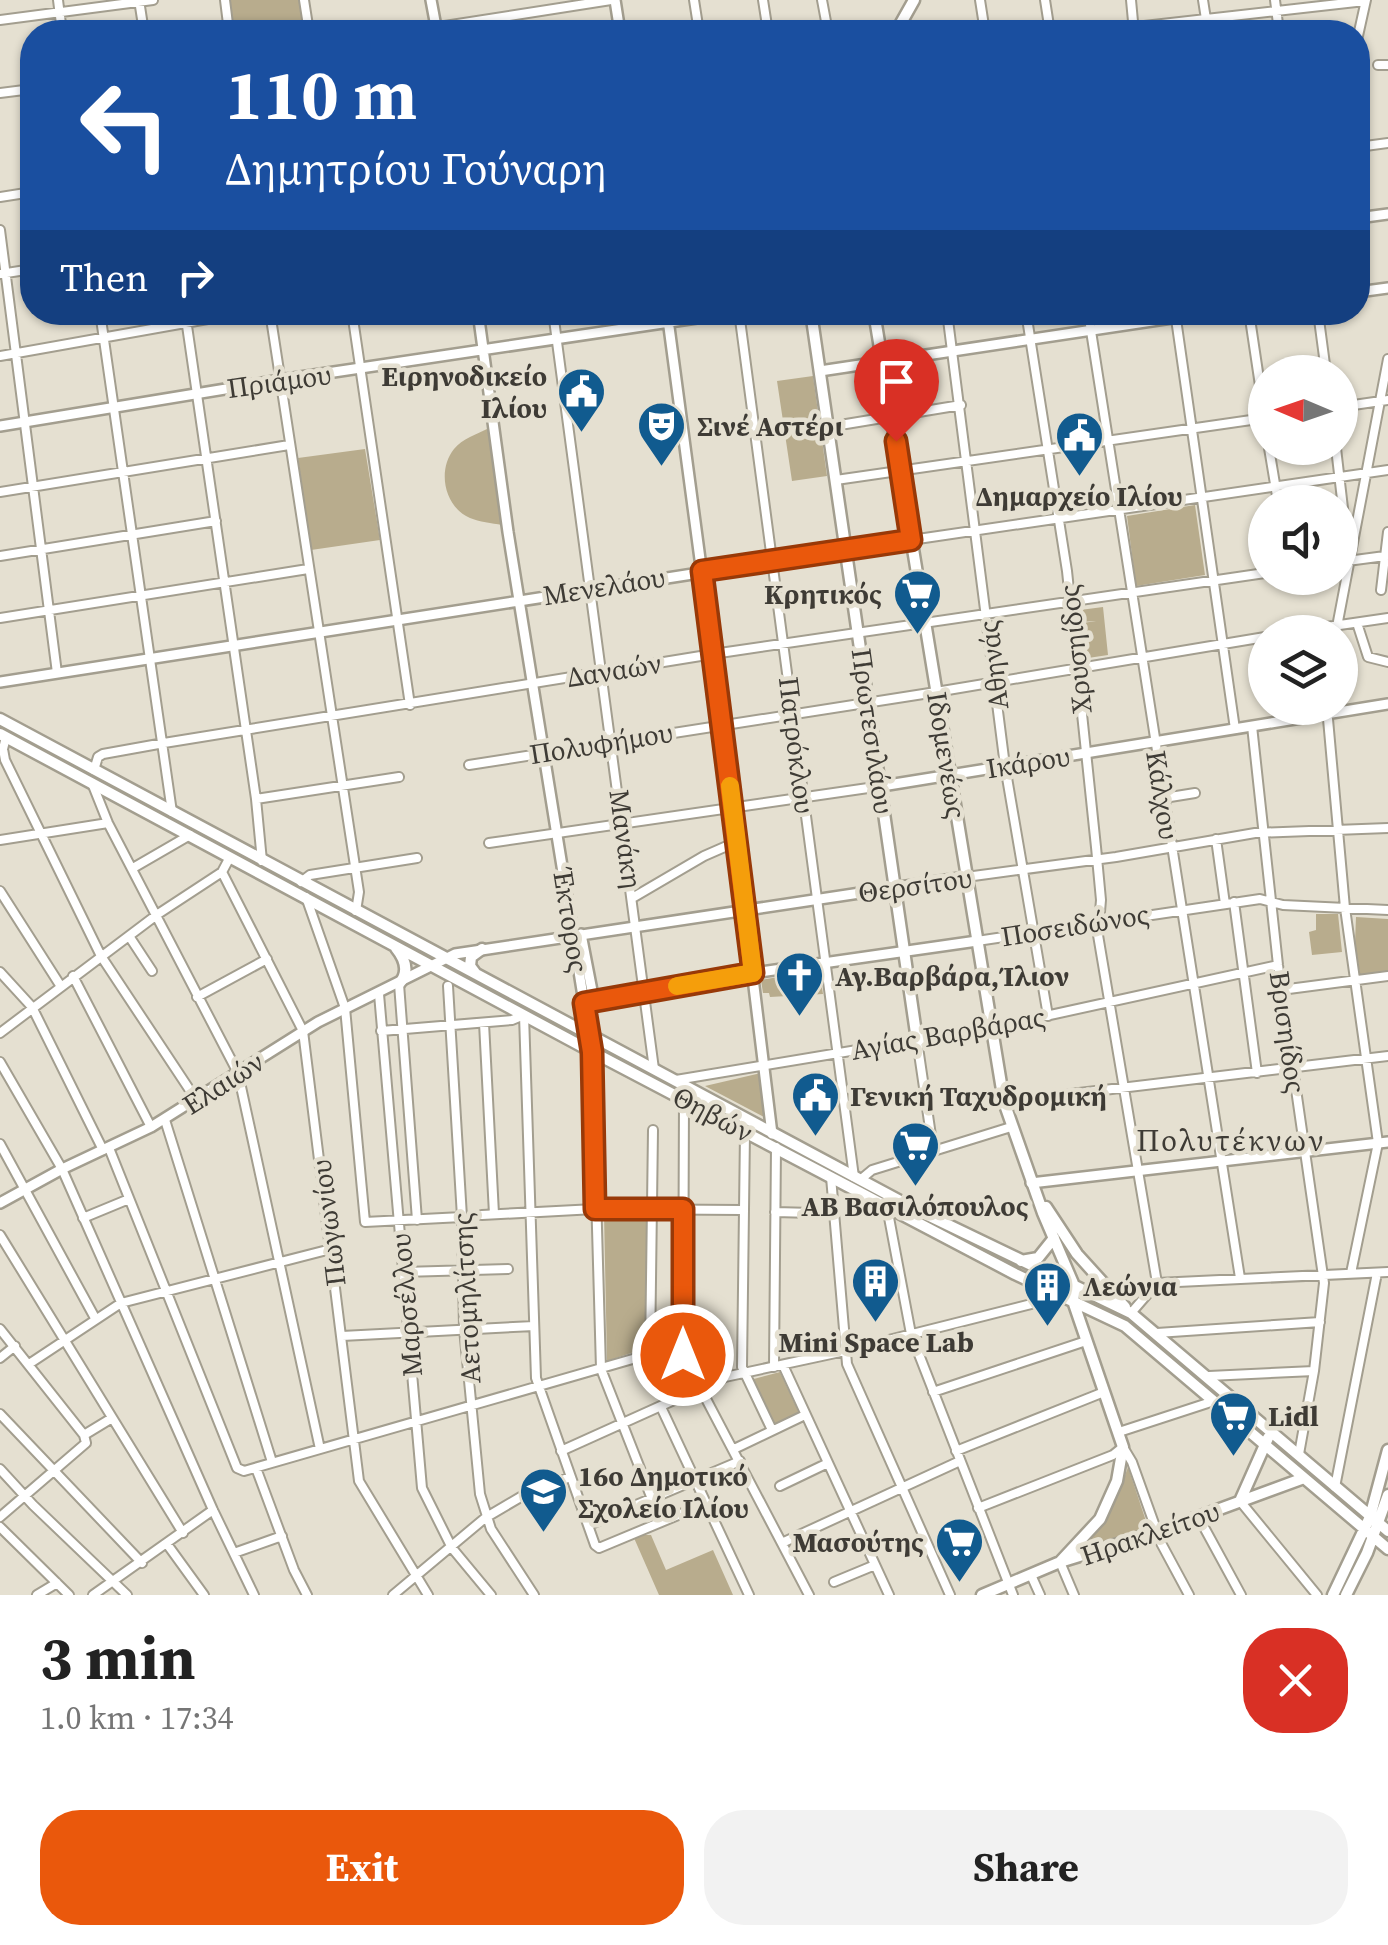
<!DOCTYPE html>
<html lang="en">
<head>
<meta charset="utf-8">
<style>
	body { margin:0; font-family:"Source Serif 4",serif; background:#f2f2f2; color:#222; height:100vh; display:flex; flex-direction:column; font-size:38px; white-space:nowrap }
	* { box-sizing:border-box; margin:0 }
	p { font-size:32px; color:#767676 }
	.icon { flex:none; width:55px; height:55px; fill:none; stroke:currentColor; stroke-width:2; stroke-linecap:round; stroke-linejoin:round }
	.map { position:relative; height:1595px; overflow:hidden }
	.details { display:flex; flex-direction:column; background:#fff; flex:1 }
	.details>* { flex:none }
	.banner { position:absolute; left:20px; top:20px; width:1350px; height:305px; border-radius:40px; box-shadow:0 2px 8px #0004; background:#1a4fa0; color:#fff; overflow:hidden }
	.needle { width:65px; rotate:272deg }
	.tools { position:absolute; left:1248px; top:355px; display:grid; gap:20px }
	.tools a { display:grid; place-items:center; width:110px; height:110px; border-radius:50%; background:#fff; box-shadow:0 2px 8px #0004; font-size:50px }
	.pin { position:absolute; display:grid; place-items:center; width:85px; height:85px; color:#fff; margin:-102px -42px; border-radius:50% 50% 50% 0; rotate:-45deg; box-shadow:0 0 10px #0007 }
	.pin .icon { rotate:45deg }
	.me { position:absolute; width:110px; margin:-55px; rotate:0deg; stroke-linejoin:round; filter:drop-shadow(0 0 8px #0008) }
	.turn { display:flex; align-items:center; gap:35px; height:210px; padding:0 40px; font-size:45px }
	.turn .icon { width:130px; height:130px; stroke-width:2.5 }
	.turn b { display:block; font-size:70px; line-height:85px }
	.then { display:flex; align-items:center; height:95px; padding:0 40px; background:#0003; gap:20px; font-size:38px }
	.round { display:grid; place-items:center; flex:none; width:105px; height:105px; border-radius:40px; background:#f2f2f2 }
	.head { display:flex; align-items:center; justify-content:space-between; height:170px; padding:0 40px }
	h1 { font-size:60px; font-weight:700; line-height:75px }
	.primary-button { display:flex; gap:20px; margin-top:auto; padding:20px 40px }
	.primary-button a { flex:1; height:115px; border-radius:40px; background:#ea580c; color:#fff; font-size:40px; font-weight:700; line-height:115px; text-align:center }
	.primary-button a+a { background:#f2f2f2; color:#222 }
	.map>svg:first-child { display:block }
</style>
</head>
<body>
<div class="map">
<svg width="1388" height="1595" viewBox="0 0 1388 1595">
	<rect width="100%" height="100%" fill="#e5e0d1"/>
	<path fill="#b8ac8d" d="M229 0H299L304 32H234Z
		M813 376 827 476 792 481 777 381Z
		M489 428 502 525C492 523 479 522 470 518 444 507 437 470 454 449 462 439 477 434 489 428Z
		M365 449 380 540 311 550 298 458Z
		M1195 505 1205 575 1136 586 1127 516Z
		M1103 607 1108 655 1088 658 1083 623 1096 621 1081 622 1080 610Z
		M1316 914H1338L1342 952 1312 955 1309 932 1316 930Z
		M1356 917 1388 919V972L1360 975 1355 942Z
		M819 970 823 994 770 997 769 993H763L761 980Z
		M761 1073 766 1118 705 1086Z
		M604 1213H646V1348L607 1361Z
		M780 1372 800 1415 773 1427 750 1380Z
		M1128 1467 1149 1530 1076 1552C1105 1527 1116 1502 1128 1467Z
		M641 1535H651L666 1570 713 1550 733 1595H659L634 1538Z"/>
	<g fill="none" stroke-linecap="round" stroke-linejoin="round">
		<defs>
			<path id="minor" d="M58 0 62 32
				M139 0 144 32
				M225 0 229 32
				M304 0 309 32
				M694 0 699 32
				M763 0 768 32
				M822 0 828 32
				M980 0 985 32
				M1045 0 1050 32
				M1131 0 1134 32
				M1203 0 1208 32
				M1275 0 1279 32
				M0 20 153 0
				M406 32 611 0
				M1091 32 1365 1
				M1358 36 1366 0
				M1378 65H1388
				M0 93 32 89
				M1358 147 1388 143
				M0 197 32 192
				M0 230 57 673
				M0 274 32 269
				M100 312 172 812
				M185 312 256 799 262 861
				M270 312 359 892 356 911
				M352 312 410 705
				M553 312 654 1069
				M739 312 854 1177
				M947 312 1005 766 1048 1016
				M1026 312 1067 571 1096 847 1101 900 1098 935 1157 1283
				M1088 312 1240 1278
				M1175 312 1235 729
				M1249 312 1265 419
				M1318 312 1326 372
				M0 356 247 312
				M1340 407 1388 400
				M828 427 961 405
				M1269 448 1278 502
				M1336 448 1348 551
				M836 480 1265 418
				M0 492 289 445
				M911 540 1388 470
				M0 556 216 521
				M1340 562 1385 556
				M1381 590 1388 532
				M0 618 308 569
				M1357 623 1368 657 1388 662
				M1292 632 1388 618
				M1336 632 1388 359
				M1327 708 1345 908 1378 1143 1351 1273
				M1252 726 1278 965 1324 1283 1314 1371 1299 1454
				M6 737 3 749 5 760 101 956 197 1101
				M469 765 936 692 1265 637
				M94 770 98 757 103 754 164 743 713 654 1265 573
				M92 783 108 823 238 1073 320 1449
				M1164 798 1195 793
				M256 799 399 777
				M1216 839 1225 904
				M0 840 108 823
				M489 843 882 786
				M133 868 190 835
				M222 872 303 1031 359 1481 428 1595
				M966 877 1116 857 1255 833 1388 828
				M301 882 310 875 417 858
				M0 891 60 985
				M306 897 345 1008 365 1222 462 1217
				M634 897 704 856 736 842
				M1234 902 1257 1073
				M129 936 152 971
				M977 941 1260 899 1283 905 1388 910
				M0 972 32 1007 103 1150
				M73 976 151 1127
				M399 984 417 1220
				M448 986 462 1217 464 1329 480 1494 491 1529 534 1595
				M1281 990 1388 976
				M379 994 422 1488 452 1548 491 1595
				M197 997 267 959
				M484 1023 494 1214
				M991 1028 1278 965
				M381 1031 512 1020 524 1015 536 1378 595 1545 599 1548 707 1503
				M0 1033 158 914 222 872 230 857
				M592 1052 601 1369 661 1522
				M0 1062 62 1169 213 1510 254 1595
				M676 1080 917 1040 933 1149
				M684 1099 683 1355 809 1595
				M1004 1102 1388 1056
				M165 1120 272 1462
				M745 1132 742 1367 772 1430
				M0 1144 95 1318
				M109 1148 237 1468 244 1471 650 1354 653 1130
				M831 1177 847 1364 950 1595
				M860 1180 872 1170 1011 1127
				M887 1207 911 1334 1013 1595
				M775 1212 813 1213
				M482 1215 595 1209 742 1210
				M83 1218 129 1199
				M0 1235 183 1533
				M403 1272 508 1269
				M1131 1313 1157 1283 1388 1272
				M0 1329 84 1435 86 1443 0 1517
				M1157 1333 1320 1322
				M342 1336 534 1326
				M0 1358 15 1346
				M29 1364 121 1303 331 1249
				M783 1365 889 1595
				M774 1367 776 1147
				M1209 1376 1314 1371
				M933 1392 1086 1341
				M661 1407 749 1595
				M0 1414 142 1563
				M1119 1432 1214 1401
				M84 1435 112 1418
				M734 1449 805 1415
				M561 1451 725 1377 845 1351 1063 1296 1075 1288
				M956 1451 1104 1392
				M256 1468 294 1570 307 1595
				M0 1469 33 1505 127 1595
				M780 1486 828 1463
				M1335 1487 1377 1273
				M1240 1501 1317 1595
				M978 1508 1113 1455 1123 1447 1132 1462 1161 1543 1189 1595
				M1199 1518 1241 1595
				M589 1525 740 1461
				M0 1527 69 1595
				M784 1542 960 1461
				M167 1544 204 1595
				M234 1553 282 1536
				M1060 1562 1074 1595
				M1031 1575 1040 1595
				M834 1582 875 1565
				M37 1595 57 1583
				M93 1595 213 1510
				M393 1595 485 1518 524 1495 570 1477"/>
			<path id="tertiary" d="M431 0 437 32
				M615 0 620 32
				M1358 218 1388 214
				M1358 292 1388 288
				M478 312 508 532 592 1052
				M667 312 722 724 772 1134
				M820 371 1212 312
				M0 426 280 380 737 312
				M0 682 911 540
				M882 786 1388 704
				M581 934 594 1001
				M584 1003 753 973 977 941
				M1031 1183 1388 1142
				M0 1203 62 1169 151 1127 318 1022 455 954 966 877"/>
			<path id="secondary" d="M896 32 914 0
				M811 312 917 1040 991 1028
				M874 312 1004 1102 1043 1213 1075 1288 1073 1301 1123 1447 1117 1481 1100 1519 1060 1562 982 1595
				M0 719 915 1209 1131 1313 1388 1531
				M0 734 583 1047 1015 1274 1125 1326 1388 1549
				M396 948C405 959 410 972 399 984
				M476 974 470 966 471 957 482 949
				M1046 1207 1077 1254 1125 1307
				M1021 1261 1038 1258 1054 1238
				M1240 1501 1268 1438
				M1060 1562 1157 1532 1304 1478
				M1333 1595 1370 1517 1388 1450
				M1346 1595 1367 1553 1388 1495"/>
		</defs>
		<use href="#minor" stroke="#a39e8f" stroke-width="12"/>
		<use href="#tertiary" stroke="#a39e8f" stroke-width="14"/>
		<use href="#secondary" stroke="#a39e8f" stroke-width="15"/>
		<use href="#minor" stroke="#fff" stroke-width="8"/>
		<use href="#tertiary" stroke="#fff" stroke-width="9"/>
		<use href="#secondary" stroke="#fff" stroke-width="10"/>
	</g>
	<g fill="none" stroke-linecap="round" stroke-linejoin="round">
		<defs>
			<path id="route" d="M683 1355V1209H595L592 1052 584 1003 753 973 702 571 911 540 896 441"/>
		</defs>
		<use href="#route" stroke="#983908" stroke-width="25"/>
		<use href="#route" stroke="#ea580c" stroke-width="18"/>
		<path stroke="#f59e0b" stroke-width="18" d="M677 986 753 973 730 786"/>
	</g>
	<defs>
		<symbol id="civic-pin" viewBox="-11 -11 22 30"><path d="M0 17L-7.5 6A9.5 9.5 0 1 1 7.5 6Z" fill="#115b8f" stroke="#e5e0d1"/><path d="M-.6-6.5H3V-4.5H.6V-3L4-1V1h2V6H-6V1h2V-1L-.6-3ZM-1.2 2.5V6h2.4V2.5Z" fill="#fff"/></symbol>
		<symbol id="theatre-pin" viewBox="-11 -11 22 30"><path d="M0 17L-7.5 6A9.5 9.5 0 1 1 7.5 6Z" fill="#115b8f" stroke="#e5e0d1"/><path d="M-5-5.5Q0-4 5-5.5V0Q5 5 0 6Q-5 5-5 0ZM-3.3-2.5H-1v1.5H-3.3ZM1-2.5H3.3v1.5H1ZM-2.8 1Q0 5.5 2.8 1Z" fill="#fff"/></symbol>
		<symbol id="supermarket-pin" viewBox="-11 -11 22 30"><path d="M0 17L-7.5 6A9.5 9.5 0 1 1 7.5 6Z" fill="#115b8f" stroke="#e5e0d1"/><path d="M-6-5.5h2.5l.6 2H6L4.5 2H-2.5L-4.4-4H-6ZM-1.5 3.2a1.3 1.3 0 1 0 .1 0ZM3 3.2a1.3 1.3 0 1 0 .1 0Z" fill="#fff"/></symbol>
		<symbol id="church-pin" viewBox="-11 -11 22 30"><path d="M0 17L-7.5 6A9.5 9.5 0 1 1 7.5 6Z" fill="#115b8f" stroke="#e5e0d1"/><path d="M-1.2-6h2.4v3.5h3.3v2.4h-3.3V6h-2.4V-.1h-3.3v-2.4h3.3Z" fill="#fff"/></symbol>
		<symbol id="building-pin" viewBox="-11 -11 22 30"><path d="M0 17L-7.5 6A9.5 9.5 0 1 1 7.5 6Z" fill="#115b8f" stroke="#e5e0d1"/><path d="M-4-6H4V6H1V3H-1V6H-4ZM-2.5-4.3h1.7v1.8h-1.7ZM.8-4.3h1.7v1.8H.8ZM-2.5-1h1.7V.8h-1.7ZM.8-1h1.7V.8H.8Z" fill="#fff"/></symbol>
		<symbol id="school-pin" viewBox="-11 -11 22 30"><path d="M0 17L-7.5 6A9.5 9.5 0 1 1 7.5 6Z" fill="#115b8f" stroke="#e5e0d1"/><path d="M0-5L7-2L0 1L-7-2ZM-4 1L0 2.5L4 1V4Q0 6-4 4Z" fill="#fff"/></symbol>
	</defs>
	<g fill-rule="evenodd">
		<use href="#civic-pin" x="554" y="364" width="55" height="75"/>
		<use href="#theatre-pin" x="634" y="398" width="55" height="75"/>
		<use href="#civic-pin" x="1052" y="408" width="55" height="75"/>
		<use href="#supermarket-pin" x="890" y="566" width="55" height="75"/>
		<use href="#church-pin" x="772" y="948" width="55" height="75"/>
		<use href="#civic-pin" x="788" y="1068" width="55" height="75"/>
		<use href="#supermarket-pin" x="888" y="1118" width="55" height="75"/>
		<use href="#building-pin" x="848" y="1254" width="55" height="75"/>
		<use href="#building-pin" x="1020" y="1258" width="55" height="75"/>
		<use href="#supermarket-pin" x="1206" y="1388" width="55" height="75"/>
		<use href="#school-pin" x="516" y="1464" width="55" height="75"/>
		<use href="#supermarket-pin" x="932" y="1514" width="55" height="75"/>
	</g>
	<g text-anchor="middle" stroke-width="9" stroke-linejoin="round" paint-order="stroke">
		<g font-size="28" font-weight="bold" fill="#3e3b35" stroke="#e5e0d1" text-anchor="start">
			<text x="547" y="386" text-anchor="end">Ειρηνοδικείο<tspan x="547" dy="32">Ιλίου</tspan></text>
			<text x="697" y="436">Σινέ Αστέρι</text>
			<text x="1079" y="506" text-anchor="middle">Δημαρχείο Ιλίου</text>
			<text x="882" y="604" text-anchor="end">Κρητικός</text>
			<text x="835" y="986">Αγ.Βαρβάρα,Ίλιον</text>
			<text x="850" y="1106">Γενική Ταχυδρομική</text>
			<text x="915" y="1216" text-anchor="middle">ΑΒ Βασιλόπουλος</text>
			<text x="1083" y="1296">Λεώνια</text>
			<text x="876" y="1352" text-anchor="middle">Mini Space Lab</text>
			<text x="1268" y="1426">Lidl</text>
			<text x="578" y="1486">16ο Δημοτικό<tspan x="578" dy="32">Σχολείο Ιλίου</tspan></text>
			<text x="924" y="1552" text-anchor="end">Μασούτης</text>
		</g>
		<g font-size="28" fill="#3e3b35" stroke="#e5e0d1">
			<text transform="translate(279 381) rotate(-8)" y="10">Πριάμου</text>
			<text transform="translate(604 586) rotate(-9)" y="10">Μενελάου</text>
			<text transform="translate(1075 649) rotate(-96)" y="10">Χρυσηίδος</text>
			<text transform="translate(993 665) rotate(-97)" y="10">Αθηνάς</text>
			<text transform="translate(614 670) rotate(-9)" y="10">Δαναών</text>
			<text transform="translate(873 731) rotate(82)" y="10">Πρωτεσιλάου</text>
			<text transform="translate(601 743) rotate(-9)" y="10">Πολυφήμου</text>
			<text transform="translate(797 745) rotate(83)" y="10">Πατρόκλου</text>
			<text transform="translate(947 755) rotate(81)" y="10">Ιδομενέως</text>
			<text transform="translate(1028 762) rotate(-9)" y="10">Ικάρου</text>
			<text transform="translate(1163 795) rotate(81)" y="10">Κάλχου</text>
			<text transform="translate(626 839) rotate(82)" y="10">Μανάκη</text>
			<text transform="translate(915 885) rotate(-8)" y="10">Θερσίτου</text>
			<text transform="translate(571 920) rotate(81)" y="10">Έκτορος</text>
			<text transform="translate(1075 925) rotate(-9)" y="10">Ποσειδώνος</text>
			<text transform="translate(1288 1032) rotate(82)" y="10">Βρισηίδος</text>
			<text transform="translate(948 1033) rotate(-10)" y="10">Αγίας Βαρβάρας</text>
			<text transform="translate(223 1083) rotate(-33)" y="10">Ελαιών</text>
			<text transform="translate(713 1114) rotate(28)" y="10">Θηβών</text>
			<text transform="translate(328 1223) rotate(-97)" y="10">Πωγωνίου</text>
			<text transform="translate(466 1298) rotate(-93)" y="10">Αετομηλίτσης</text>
			<text transform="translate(406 1305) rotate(-95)" y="10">Μαρσέλλου</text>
			<text transform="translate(1150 1533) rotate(-19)" y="10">Ηρακλείτου</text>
		</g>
		<g font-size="30" letter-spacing="2.5" fill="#3e3b35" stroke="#e5e0d1">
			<text x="1231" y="1151">Πολυτέκνων</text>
		</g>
	</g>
</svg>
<div class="tools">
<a><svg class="needle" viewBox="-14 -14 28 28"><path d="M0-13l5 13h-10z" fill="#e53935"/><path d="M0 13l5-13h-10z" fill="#767676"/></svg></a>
<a><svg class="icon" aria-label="sound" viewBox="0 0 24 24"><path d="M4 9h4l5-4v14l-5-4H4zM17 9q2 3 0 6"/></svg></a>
<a><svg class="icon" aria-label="layers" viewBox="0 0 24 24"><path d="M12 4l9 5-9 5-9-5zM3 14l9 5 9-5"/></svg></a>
</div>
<div class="pin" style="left:896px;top:441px;background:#d93025"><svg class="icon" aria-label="arrive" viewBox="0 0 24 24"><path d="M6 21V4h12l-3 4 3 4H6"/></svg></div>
<svg class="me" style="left:683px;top:1355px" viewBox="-20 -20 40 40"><circle r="17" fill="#ea580c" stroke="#fff" stroke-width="3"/><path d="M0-11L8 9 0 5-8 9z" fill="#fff"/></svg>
<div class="banner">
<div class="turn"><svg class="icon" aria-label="left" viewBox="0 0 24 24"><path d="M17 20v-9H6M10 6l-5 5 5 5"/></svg><div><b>110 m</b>Δημητρίου Γούναρη</div></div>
<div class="then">Then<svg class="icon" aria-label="right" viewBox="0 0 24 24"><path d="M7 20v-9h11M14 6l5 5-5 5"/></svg></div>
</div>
</div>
<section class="details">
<div class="head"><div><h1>3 min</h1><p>1.0 km · 17:34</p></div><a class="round" style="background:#d93025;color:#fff"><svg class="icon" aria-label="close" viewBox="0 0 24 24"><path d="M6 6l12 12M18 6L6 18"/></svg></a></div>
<div class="primary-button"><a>Exit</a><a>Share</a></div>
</section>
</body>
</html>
